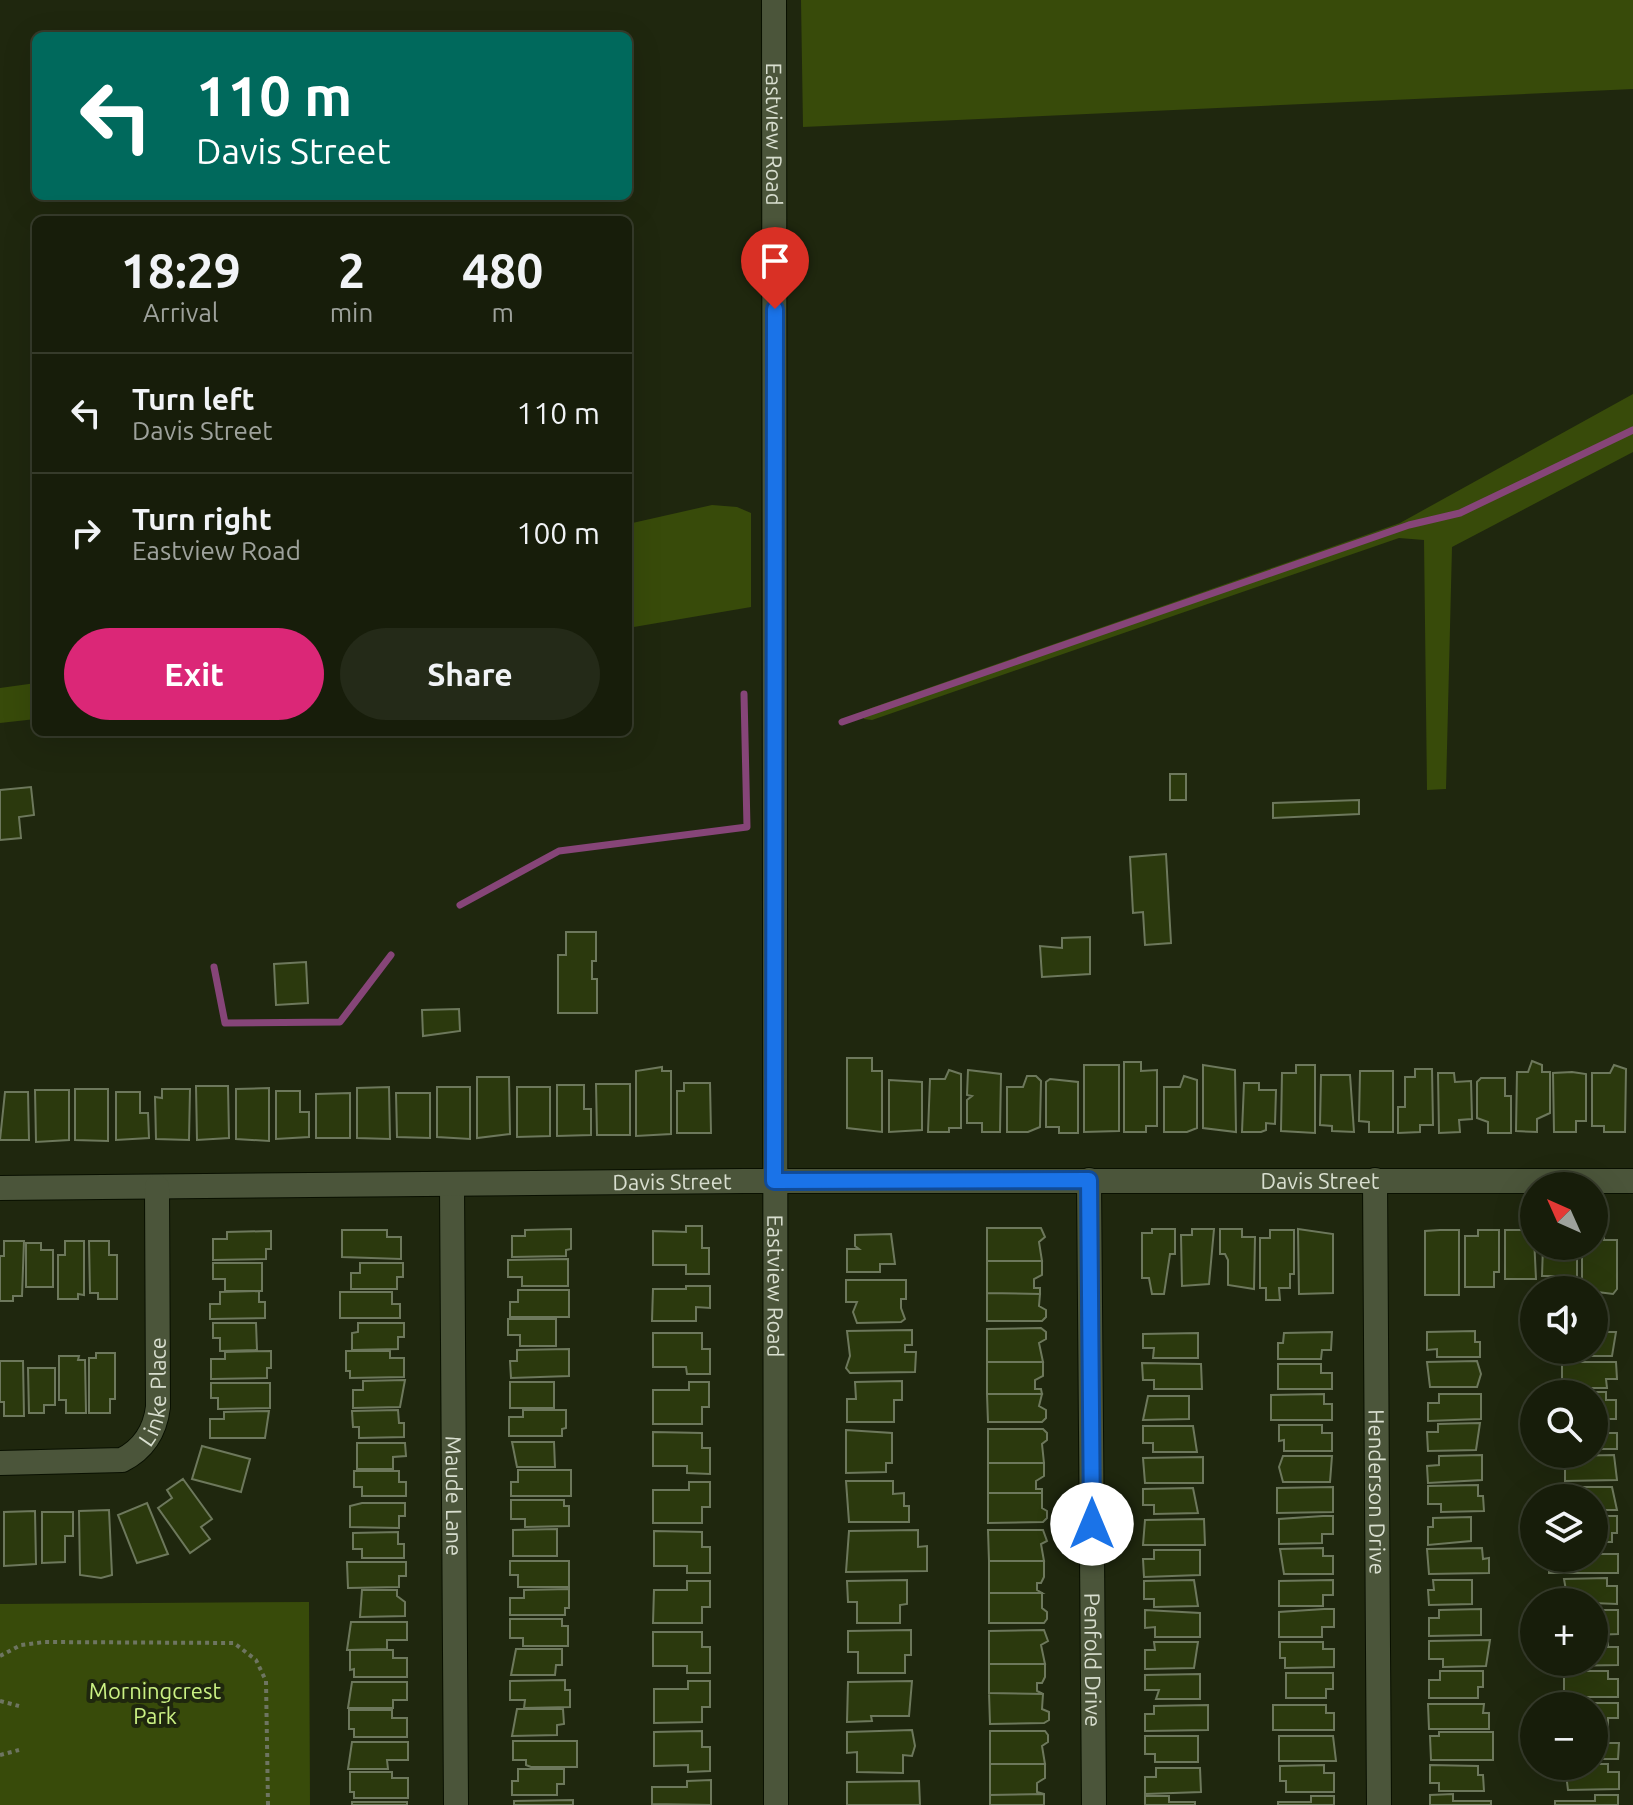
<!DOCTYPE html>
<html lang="en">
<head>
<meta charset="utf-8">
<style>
	body { margin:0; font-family:Ubuntu,sans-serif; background:#242a18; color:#f1f3f6; height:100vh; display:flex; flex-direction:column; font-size:30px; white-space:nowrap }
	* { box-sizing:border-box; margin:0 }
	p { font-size:26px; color:#9ea29c }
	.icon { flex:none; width:44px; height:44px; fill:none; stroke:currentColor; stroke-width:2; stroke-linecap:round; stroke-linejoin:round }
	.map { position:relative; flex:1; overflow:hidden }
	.panel { position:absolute; left:32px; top:216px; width:600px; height:520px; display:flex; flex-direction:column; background:#171d0a; border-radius:12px; box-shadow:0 8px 32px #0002,0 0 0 2px #363b2b }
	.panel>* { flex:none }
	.banner { position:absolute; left:32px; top:32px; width:600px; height:168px; border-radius:12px; box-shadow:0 8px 32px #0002,0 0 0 2px #363b2b; background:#00695c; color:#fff; overflow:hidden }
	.needle { width:52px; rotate:315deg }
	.controls { position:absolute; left:1520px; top:1172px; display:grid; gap:16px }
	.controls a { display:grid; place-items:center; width:88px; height:88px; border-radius:50%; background:#171d0a; box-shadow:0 8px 32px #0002,0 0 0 2px #363b2b; font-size:40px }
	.pin { position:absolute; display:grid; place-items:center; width:68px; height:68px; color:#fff; margin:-82px -34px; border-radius:50% 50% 50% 0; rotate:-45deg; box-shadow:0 0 8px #0007 }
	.pin .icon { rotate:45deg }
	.me { position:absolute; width:88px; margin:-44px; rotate:0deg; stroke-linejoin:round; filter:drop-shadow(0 0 6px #0008) }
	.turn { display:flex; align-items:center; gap:28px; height:168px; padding:0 32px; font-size:36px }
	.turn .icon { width:104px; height:104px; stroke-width:2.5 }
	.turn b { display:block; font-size:56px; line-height:68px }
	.eta { display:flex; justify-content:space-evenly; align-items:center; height:136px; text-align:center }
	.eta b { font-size:48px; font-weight:600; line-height:56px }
	.button { display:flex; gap:16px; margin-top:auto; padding:16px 32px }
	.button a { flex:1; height:92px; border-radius:48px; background:#db2777; color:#fff; font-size:32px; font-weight:600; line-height:92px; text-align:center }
	.button a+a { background:#242a18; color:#f1f3f6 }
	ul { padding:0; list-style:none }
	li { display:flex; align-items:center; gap:24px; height:120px; padding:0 32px; border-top:2px solid #363b2b }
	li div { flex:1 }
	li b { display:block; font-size:30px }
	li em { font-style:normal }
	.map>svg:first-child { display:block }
</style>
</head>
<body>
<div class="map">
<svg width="1633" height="1805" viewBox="0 0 1633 1805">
	<rect width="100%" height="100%" fill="#1f270e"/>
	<path fill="#384b0a" d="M801 0H1633V89L803 127Z
		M1633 394V452L1452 547 1446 789 1427 790 1424 540 1399 538 872 720 864 719 862 712 871 708 1400 523Z
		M712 505 737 507 751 513V607L628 628V524Z
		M36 683V719L0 723V688Z
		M309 1602 310 1805H0V1604Z"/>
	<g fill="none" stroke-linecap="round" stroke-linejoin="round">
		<path stroke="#864578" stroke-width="7" d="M842 722 1409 525 1460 513 1633 430
			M460 905 559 851 747 827 744 694
			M214 967 225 1023 340 1022 391 955"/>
	</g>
	<path fill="#2b390d" stroke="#6d785c" stroke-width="2" d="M1170 774H1186V800H1170Z
		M31 787 34 815 19 817 21 838 0 840V790Z
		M1359 800V814L1273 818V803Z
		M1166 854 1171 943 1145 945 1143 912 1133 913 1130 857Z
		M566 932H596V961H592V979H597V1013H558V955H566Z
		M1090 937V974L1042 977 1040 946 1062 948V938Z
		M306 962 308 1003 276 1005 274 964Z
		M459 1009 460 1031 423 1036 422 1010Z
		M847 1058H872V1071H882V1132L847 1128Z
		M1532 1061 1542 1065V1072H1550V1113L1537 1119V1132L1516 1131 1517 1072H1528Z
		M1124 1062H1141V1071L1157 1070V1126H1146V1132H1124Z
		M1084 1065H1119V1131L1084 1132Z
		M1203 1065 1235 1070 1236 1132 1203 1128Z
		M1296 1065H1315V1133L1281 1131 1282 1073H1296Z
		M1614 1065 1626 1069 1625 1132H1604V1126H1592V1073H1610Z
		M662 1067V1071H671V1134L636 1136V1071Z
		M1415 1069H1432L1433 1125H1420V1132L1398 1133V1107H1405V1077H1415Z
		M949 1070 961 1074V1128H949V1132H928L930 1079H945Z
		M968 1070 1001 1074 1000 1132H982V1123H967V1100L972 1096 967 1095Z
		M1360 1071H1393V1132H1369V1122L1359 1121Z
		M1572 1072 1586 1074V1121H1576V1132H1554L1553 1073Z
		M1438 1073H1454L1455 1082 1471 1081 1472 1119 1459 1120 1460 1132 1439 1133Z
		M1321 1075H1350L1354 1132 1332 1131V1126L1320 1125Z
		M1027 1076H1036L1041 1081 1040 1127 1028 1132H1007V1087H1023Z
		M1184 1076 1197 1080V1128L1187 1132H1164V1087H1180Z
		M477 1077H509L510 1134 477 1138Z
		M1481 1078H1505V1096H1511V1133H1488V1122L1477 1118V1082Z
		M1050 1079 1078 1082V1133H1059V1127H1046V1082Z
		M889 1080 922 1082V1130L889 1132Z
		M684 1083H710L711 1133H677V1091H684Z
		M1244 1083H1259V1090H1276L1275 1124 1266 1123V1130L1261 1132H1242Z
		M596 1084H630V1135H597Z
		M557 1085H584V1109H591V1135L557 1136Z
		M196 1086H228L229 1138 197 1140Z
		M389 1087 390 1139 357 1138V1088Z
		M437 1087H470V1139L437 1137Z
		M517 1087H550V1136L517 1137Z
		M269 1088V1141L236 1139V1089Z
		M75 1089H108V1141L75 1140Z
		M162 1089H190L189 1140 156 1139 155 1097 162 1098Z
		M35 1090H69V1140L36 1142Z
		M276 1091H300V1112H309V1137L276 1139Z
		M5 1092H28L29 1140H0Z
		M116 1092H140V1113H148L149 1138 116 1140Z
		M350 1093V1138H316V1094Z
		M396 1093H430V1138L397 1137Z
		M686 1226H702V1248H709V1274H686V1265H653V1231L686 1232Z
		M987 1228H1041L1045 1237 1039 1242 1042 1261H987Z
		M571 1229V1249L566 1250V1256L512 1257V1236H525V1230Z
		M1152 1229H1175V1254H1170L1164 1294H1152L1149 1278H1142V1233H1152Z
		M1192 1229H1214L1209 1284 1182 1286 1181 1235H1192Z
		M1220 1229H1242V1237H1255L1254 1289 1228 1285V1260L1225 1254H1220Z
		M1298 1229 1333 1234V1293L1299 1294Z
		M1594 1229H1604V1240H1617V1289L1613 1294 1582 1290V1246H1594Z
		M342 1230H387V1237H401V1259L342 1257Z
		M1270 1230H1294V1274H1290V1288H1279L1280 1300H1266V1288H1260V1238H1270Z
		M1440 1230H1459V1295H1425V1231Z
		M1478 1230H1499V1272H1494V1287H1465V1236H1478Z
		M1505 1230H1527V1237H1534L1536 1279H1505Z
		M271 1231V1249H266V1259L213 1260V1239H227V1232Z
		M891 1234 895 1264H880V1272H847V1249H859L855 1246V1235Z
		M4 1241H24L22 1296H13V1301H0V1256H4Z
		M65 1241H84V1295L78 1294V1299H58V1255H65Z
		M89 1241H109V1255H117V1299H98V1293H90Z
		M26 1243H41V1250H53V1287H26Z
		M1543 1246H1577V1286H1559V1276H1542Z
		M568 1259V1286H522V1277H508V1260Z
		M987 1261H1042V1275L1034 1279V1288H1040V1294L987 1293Z
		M213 1263H262V1291H225V1279H213Z
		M360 1263H403V1277H397V1289H351V1273H360Z
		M846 1280H906V1299H901V1308L905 1319 901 1322 857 1323 853 1312 857 1302H846Z
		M686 1286H710V1308L696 1307V1321H652L653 1289H686Z
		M518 1290H569V1317H510V1302H518Z
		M259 1291V1302H265V1318L210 1319V1304H220V1292Z
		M340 1292H392V1304H400V1318H340Z
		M987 1293 1040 1294 1039 1306 1046 1310V1317L1042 1321H987Z
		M508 1319H556V1346H520V1335H508Z
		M213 1323H256L257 1350 220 1351V1338H213Z
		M358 1323H404V1337H398V1349L352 1350V1333L358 1332Z
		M1041 1328 1046 1332V1339L1039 1343 1043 1362H987V1329Z
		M912 1330V1345H905V1352H916L915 1372 850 1373 846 1368 850 1356 847 1331Z
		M1475 1331V1342H1480V1357H1437V1349L1427 1350V1332Z
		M1332 1332 1331 1350H1322L1321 1359H1278V1343H1283L1284 1333Z
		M1594 1332H1616L1612 1356H1570V1350H1594Z
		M653 1333H702V1349H710V1374H687L686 1367H653Z
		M1198 1333V1358H1153L1154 1348H1143V1334Z
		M569 1349V1376L511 1378 510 1361H517V1350Z
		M271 1351V1368H267V1378L211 1379V1359H225V1352Z
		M346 1351H390V1358H404V1377L350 1378V1371H346Z
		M96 1353H115V1399H110V1413H89V1358H96Z
		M59 1356H79L78 1360H85L86 1413H66V1400H59Z
		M0 1361H23L24 1416H4V1402H0Z
		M1477 1361 1481 1374 1477 1387H1430L1427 1362Z
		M987 1362H1043V1376L1035 1380V1389H1041L1042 1394H987Z
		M1562 1362H1616L1617 1379H1606L1607 1388H1562Z
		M1142 1363 1201 1364 1202 1389H1154V1380H1143Z
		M1278 1364H1321V1373H1332V1389H1278Z
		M28 1368H55V1405H44V1413H29Z
		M405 1380 400 1407 353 1408V1390H363V1381Z
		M902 1381V1400H894V1422H847V1399H856L855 1382Z
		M510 1382H554V1408H510Z
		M689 1382H709V1407H702V1424H653V1390H689Z
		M211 1383H270V1408L218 1409V1398H211Z
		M1563 1392H1606V1400H1616V1419H1594V1394Z
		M987 1394H1042L1039 1406 1046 1410V1418L1042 1422H988Z
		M1324 1394V1404H1332V1420H1271V1395Z
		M1439 1394H1481V1419L1428 1421V1403H1439Z
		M1148 1396H1189V1419L1143 1420Z
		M398 1410 399 1423H404V1437L359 1438V1427H353L352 1411Z
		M523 1410H566V1428L562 1429V1436H509V1417H523Z
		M269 1411 265 1438H210V1419H224V1412Z
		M1480 1423 1476 1450 1428 1451 1427 1432H1438V1424Z
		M1594 1424H1605V1433H1617V1449H1594Z
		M1279 1425H1322V1433H1332V1451H1284V1440L1279 1441Z
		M1143 1426H1193L1197 1452H1153V1443H1143Z
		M988 1429H1043L1047 1433V1440L1042 1444 1044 1463H988Z
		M846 1430 892 1433V1463H886V1472L846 1473Z
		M653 1432 702 1433V1448H710V1474L687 1473V1466H653Z
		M512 1442H554L555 1467H517Z
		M357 1443H405L406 1456 393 1457V1469H357Z
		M202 1446 250 1459 241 1492 192 1479Z
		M1482 1455V1480L1428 1483 1427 1466 1439 1465V1456Z
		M1614 1455 1617 1480 1565 1481V1456Z
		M1283 1456H1332L1330 1482H1283L1279 1467Z
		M1203 1457V1483H1145L1143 1458Z
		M988 1463H1044V1476L1036 1481V1489H1042V1493H988Z
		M518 1470H571V1496H511V1482H518Z
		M354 1471H399V1482H406V1496H362V1487H354Z
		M183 1479 212 1519 201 1527 210 1539 190 1553 158 1508 172 1498 167 1490Z
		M846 1481H893V1494L904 1493V1506H909V1522H849Z
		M689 1482H710V1507H702V1523H653V1490H689Z
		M1478 1485V1496H1483L1484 1511 1441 1512V1504H1428V1486Z
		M1333 1487V1512L1277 1513V1488Z
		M1571 1487H1612L1617 1510H1594V1498H1571Z
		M1193 1488 1198 1513 1154 1514V1505H1143V1489Z
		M988 1493H1042V1508L1047 1511V1518L1043 1522 988 1523Z
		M511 1500H564V1506H569V1526L525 1527V1519H511Z
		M147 1503 168 1554 137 1563 118 1515Z
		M362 1503H405V1516H399V1528L350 1527V1506Z
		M109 1510 112 1575 101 1578 80 1575 79 1511Z
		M35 1511 36 1564 4 1566V1512Z
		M42 1512H73V1536H65V1562L42 1563Z
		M1323 1516H1333V1534H1322V1543L1279 1544V1519Z
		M1594 1516H1617V1533H1612V1542H1594Z
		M1471 1517V1541L1428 1545V1527H1433V1518Z
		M1204 1519 1205 1545H1143L1145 1520Z
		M557 1529V1556H513V1530Z
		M918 1530V1547L927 1546V1571L846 1572 849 1531Z
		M988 1530H1043L1047 1541 1041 1544 1044 1561H989Z
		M654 1531 702 1532V1547H710V1573H687V1566H654Z
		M398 1532V1544H404V1558H362V1549H353V1533Z
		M1323 1548V1556H1333V1574H1284L1280 1549Z
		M1482 1548 1483 1559 1489 1558V1573L1429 1574 1427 1549Z
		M1594 1548H1597V1554H1618V1573H1549V1558H1594Z
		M1154 1550H1200V1575L1144 1577 1143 1559H1154Z
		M510 1561H569V1587H518V1575H510Z
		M989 1561H1044V1577L1041 1583H1037V1590L1042 1593H989Z
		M347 1562H406V1576H399V1587L348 1588Z
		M1607 1578V1586H1617V1604L1568 1602 1564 1579Z
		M907 1580V1604L900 1605V1623H857V1602H848L847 1581Z
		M1194 1580 1198 1606 1154 1607V1599H1144V1581Z
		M1333 1580V1595H1323V1606H1279V1581Z
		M1433 1580H1472V1604L1429 1605 1428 1590H1434Z
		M687 1581H710V1607H702V1623H653L654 1590H687Z
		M569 1589V1608H565V1615H510V1598H524V1590Z
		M362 1590H397V1596L405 1602V1616L360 1617Z
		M989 1593H1042V1608L1047 1612V1619L1044 1623H989Z
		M1324 1609H1334V1627H1322V1637H1279V1612Z
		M1481 1609V1635L1429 1636V1618H1439V1610Z
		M1145 1610 1200 1613V1637H1155V1627L1145 1628Z
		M1594 1610H1618V1634L1594 1635Z
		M510 1619H562V1626H568V1646H523V1638H510Z
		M351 1622H407V1640H387V1649L347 1650Z
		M911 1630V1655H905V1673H858V1652H848V1631Z
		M1044 1630 1048 1641 1041 1645 1045 1664H989V1631Z
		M653 1632H702V1647H710V1673H687V1666H653Z
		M1490 1640 1486 1666 1443 1667V1659H1429V1641Z
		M1594 1640H1608V1647H1618V1665L1563 1666V1662H1594Z
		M1154 1642H1198L1194 1668 1145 1669V1650H1155Z
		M1280 1642H1323V1649H1334V1667L1285 1668V1658H1280Z
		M516 1649H562V1665H556L555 1675H511Z
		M350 1650H393V1658H407V1677H354V1669L350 1670Z
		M989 1664H1045V1677L1042 1683H1037V1691L1043 1694 989 1693Z
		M1440 1671H1483V1687H1478V1698H1429V1680H1440Z
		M1564 1671H1608V1679H1618V1697H1564Z
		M1286 1673H1333V1689H1326V1698H1286Z
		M1200 1674V1699H1156L1159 1690H1145V1675Z
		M565 1680V1690H570V1707L524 1708 525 1700H510V1681Z
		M688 1681H710V1707H702V1722L654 1723V1689H688Z
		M912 1681 909 1716H871L872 1721 847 1722 848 1682Z
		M352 1682H407V1700H393V1708H348Z
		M989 1693 1043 1694 1042 1709 1049 1712V1720L1044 1723 990 1724Z
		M1562 1703H1618V1718H1608V1727H1594V1706H1562Z
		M1428 1704H1484L1483 1713H1489V1729H1429Z
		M1208 1705V1730L1145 1731V1714H1154V1706Z
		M1273 1705H1326V1713H1334V1730H1273Z
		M517 1709H563L564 1724 557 1725V1735L512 1736Z
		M349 1710H392V1718H407V1737H354V1729H349Z
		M912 1730 915 1746 912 1756 903 1755V1773L857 1772V1752L847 1753V1732Z
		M702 1731V1747H710V1771L688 1772V1765L654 1766V1732Z
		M990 1731H1045L1048 1735V1742L1042 1746 1045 1764H990Z
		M1439 1732H1493V1760H1431L1430 1736H1439Z
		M1594 1734H1608V1743H1619L1618 1759H1594Z
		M1145 1736H1198V1762H1155V1754H1145Z
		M1279 1736H1333L1336 1761H1279Z
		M513 1741H577V1767H531L526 1765V1760H513Z
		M352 1742H408V1760H387L388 1769H348Z
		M990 1764H1045V1778L1037 1783V1792L1044 1794 990 1795Z
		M1594 1764H1608V1772H1619V1789L1568 1790 1565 1766Z
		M1324 1765V1773H1334V1792H1286V1781H1280V1766Z
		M1430 1765 1478 1766V1775H1483L1484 1791H1439V1783H1430Z
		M1156 1768H1200L1201 1792 1145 1794V1777H1156Z
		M518 1769H564V1784H557V1795H512V1781H518Z
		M350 1772H392V1778H408V1798H354V1792H350Z
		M711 1780V1805L652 1804V1787H687V1781Z
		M919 1781 920 1805H847V1782Z
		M1044 1794V1805H990V1795Z
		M1453 1794V1801H1491V1805H1430V1795Z
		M1595 1795H1618V1805H1555V1801H1595Z
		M1145 1796H1169V1802H1195V1805H1145Z
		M1311 1796H1334V1805H1278V1802H1311Z
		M573 1800V1805H514V1801Z
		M352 1802H407V1805H352Z"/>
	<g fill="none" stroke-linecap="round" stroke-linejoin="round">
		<defs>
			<g id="minor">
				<path id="s1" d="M774 0 776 1805"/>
				<path id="s2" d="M1089 1180 1094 1805"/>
				<path id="s3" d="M1375 1180 1379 1805"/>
				<path id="s4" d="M452 1186 456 1805"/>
				<path id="s5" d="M0 1188 743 1181H1633"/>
				<path id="s6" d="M0 1463 122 1460C144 1449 155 1431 158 1407L157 1187"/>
			</g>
		</defs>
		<use href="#minor" stroke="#091000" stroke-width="26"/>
		<path stroke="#6e7561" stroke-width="4" stroke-dasharray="4 4" stroke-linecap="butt" d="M0 1656 21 1645 44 1642 234 1643 256 1660 266 1681 268 1805
			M0 1701 19 1706
			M0 1755 19 1750"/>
		<use href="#minor" stroke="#4b553a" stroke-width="24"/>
	</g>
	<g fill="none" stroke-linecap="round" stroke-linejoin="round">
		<defs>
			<path id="route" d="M775 309 774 1181 1089 1180 1092 1524"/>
		</defs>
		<use href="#route" stroke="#114b97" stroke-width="20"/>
		<use href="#route" stroke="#1a73e8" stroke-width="14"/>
	</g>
	<g text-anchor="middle" stroke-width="8" stroke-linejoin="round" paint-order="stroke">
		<g font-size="22" fill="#d8decf" stroke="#1f270e">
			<text dy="8" stroke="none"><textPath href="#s1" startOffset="134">Eastview Road</textPath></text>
			<text dy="8" stroke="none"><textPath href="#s5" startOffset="1320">Davis Street</textPath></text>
			<text dy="8" stroke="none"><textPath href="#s5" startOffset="672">Davis Street</textPath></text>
			<text dy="8" stroke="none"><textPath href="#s1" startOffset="1286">Eastview Road</textPath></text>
			<text dy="8" stroke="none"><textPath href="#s6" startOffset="204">Linke Place</textPath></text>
			<text dy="8" stroke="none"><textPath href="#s3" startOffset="312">Henderson Drive</textPath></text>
			<text dy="8" stroke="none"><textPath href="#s4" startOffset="310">Maude Lane</textPath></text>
			<text dy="8" stroke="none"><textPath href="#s2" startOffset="480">Penfold Drive</textPath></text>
		</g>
		<g font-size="22" fill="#cbf184" stroke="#1f270e">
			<text x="155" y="1699">Morningcrest<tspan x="155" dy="25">Park</tspan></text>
		</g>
	</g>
</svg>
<div class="controls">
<a><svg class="needle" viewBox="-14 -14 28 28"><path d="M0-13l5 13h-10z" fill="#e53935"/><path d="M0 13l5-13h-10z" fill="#9ea29c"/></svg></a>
<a><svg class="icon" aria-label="sound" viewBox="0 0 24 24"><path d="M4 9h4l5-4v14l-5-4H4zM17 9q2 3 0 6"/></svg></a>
<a><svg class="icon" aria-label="search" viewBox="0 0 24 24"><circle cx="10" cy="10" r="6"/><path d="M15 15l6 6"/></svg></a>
<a><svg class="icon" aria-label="layers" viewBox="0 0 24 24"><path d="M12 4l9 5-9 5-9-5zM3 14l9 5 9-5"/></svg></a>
<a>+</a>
<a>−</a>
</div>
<div class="pin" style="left:775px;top:309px;background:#d93025"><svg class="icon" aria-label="arrive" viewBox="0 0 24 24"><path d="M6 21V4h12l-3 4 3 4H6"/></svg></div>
<svg class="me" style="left:1092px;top:1524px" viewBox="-20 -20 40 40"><circle r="19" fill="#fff"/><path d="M0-13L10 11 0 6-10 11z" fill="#1a73e8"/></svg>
<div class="banner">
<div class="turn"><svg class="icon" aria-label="left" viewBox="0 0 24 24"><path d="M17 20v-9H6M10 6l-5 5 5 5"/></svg><div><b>110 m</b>Davis Street</div></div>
</div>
<section class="panel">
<div class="eta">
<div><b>18:29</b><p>Arrival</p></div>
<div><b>2</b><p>min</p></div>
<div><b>480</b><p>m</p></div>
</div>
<ul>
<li><svg class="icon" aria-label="left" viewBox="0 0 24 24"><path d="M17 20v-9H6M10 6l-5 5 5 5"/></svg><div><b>Turn left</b><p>Davis Street</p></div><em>110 m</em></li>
<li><svg class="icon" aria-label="right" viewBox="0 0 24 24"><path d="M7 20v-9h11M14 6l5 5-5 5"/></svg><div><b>Turn right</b><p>Eastview Road</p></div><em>100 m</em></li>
</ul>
<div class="button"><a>Exit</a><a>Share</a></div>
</section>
</div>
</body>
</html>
